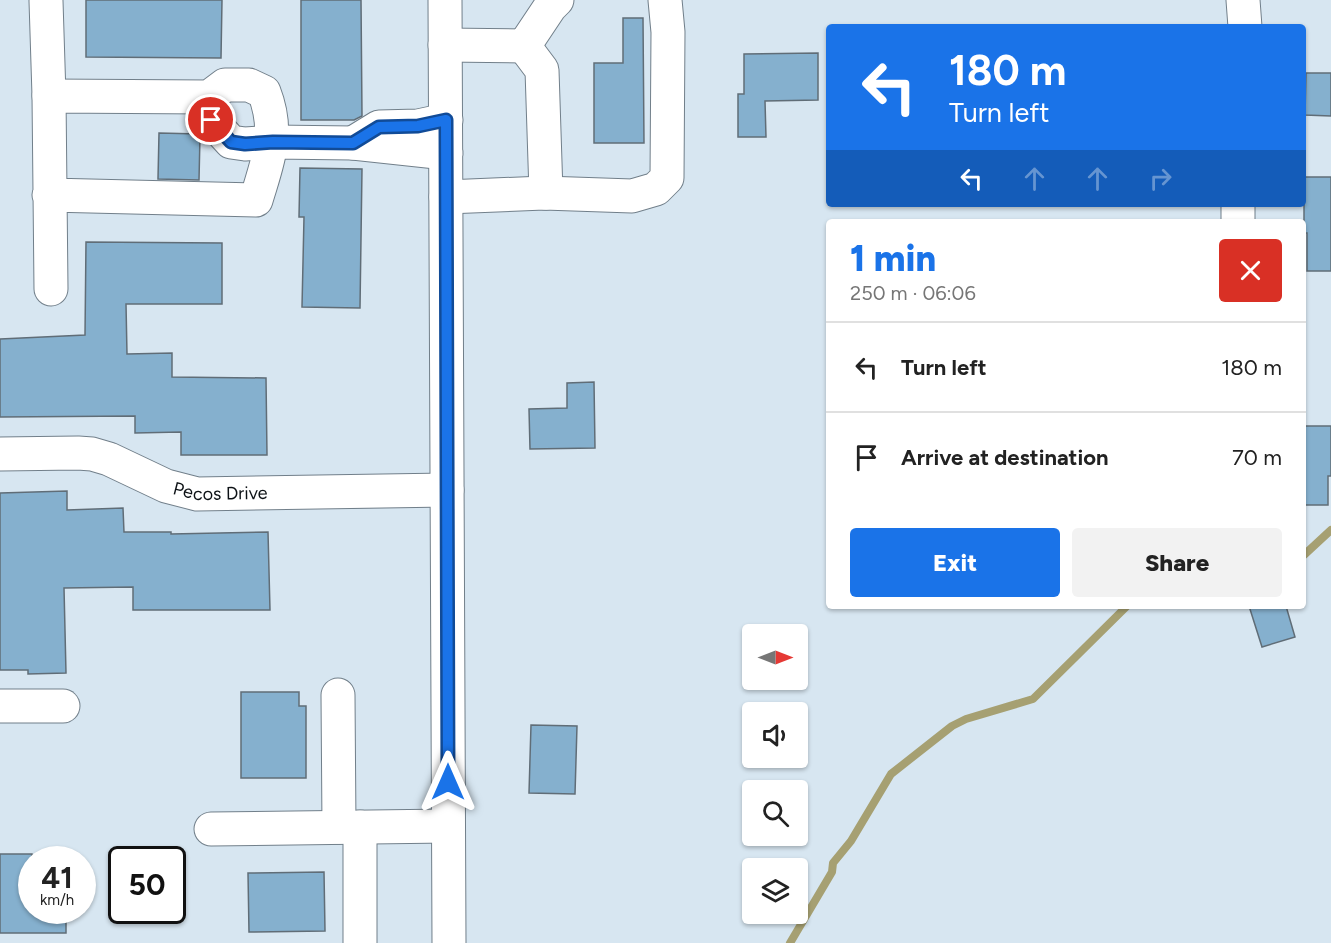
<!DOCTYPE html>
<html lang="en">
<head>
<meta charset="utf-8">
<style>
	body { margin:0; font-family:Figtree,sans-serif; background:#f2f2f2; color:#222; height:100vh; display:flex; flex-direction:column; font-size:22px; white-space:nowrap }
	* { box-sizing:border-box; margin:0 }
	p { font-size:20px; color:#767676 }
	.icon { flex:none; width:33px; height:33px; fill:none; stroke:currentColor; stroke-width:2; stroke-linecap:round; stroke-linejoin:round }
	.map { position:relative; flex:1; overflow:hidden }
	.drawer { position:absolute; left:826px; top:219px; width:480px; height:390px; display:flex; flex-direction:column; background:#fff; border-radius:6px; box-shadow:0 2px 4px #0004 }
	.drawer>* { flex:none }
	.hud { position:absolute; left:826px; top:24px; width:480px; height:183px; border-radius:6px; box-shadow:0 2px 4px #0004; background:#1a73e8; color:#fff; overflow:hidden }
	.needle { width:39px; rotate:90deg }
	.tools { position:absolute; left:742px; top:624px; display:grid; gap:12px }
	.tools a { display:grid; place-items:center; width:66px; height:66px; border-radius:6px; background:#fff; box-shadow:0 2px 4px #0004; font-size:30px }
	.speed { position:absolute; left:18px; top:846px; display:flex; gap:12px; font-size:30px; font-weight:700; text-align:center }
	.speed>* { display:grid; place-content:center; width:78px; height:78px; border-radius:50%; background:#fff; box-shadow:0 2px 4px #0004; line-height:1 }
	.speed small { font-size:15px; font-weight:400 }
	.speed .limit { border:3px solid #111; border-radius:9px; background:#fff; color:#111 }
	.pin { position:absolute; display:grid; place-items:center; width:51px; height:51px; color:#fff; margin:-26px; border:3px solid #fff; border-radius:50%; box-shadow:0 2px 6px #0007 }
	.me { position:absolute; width:66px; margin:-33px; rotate:0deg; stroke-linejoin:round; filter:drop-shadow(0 0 4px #0008) }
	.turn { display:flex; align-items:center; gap:21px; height:126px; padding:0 24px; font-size:27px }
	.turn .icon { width:78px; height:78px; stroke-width:2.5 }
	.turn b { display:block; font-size:42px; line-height:51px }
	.lanes { display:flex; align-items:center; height:57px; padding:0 24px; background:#0003; justify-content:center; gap:30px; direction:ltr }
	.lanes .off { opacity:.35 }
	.round { display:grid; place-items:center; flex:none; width:63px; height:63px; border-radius:6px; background:#f2f2f2 }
	.head { display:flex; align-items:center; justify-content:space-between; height:102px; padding:0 24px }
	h1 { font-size:36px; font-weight:800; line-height:45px; color:#1a73e8 }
	.cta { display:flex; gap:12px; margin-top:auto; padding:12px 24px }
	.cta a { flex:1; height:69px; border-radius:6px; background:#1a73e8; color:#fff; font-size:24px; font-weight:800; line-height:69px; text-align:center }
	.cta a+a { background:#f2f2f2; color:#222 }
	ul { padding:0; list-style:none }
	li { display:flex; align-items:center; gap:18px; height:90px; padding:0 24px; border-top:2px solid #e0e0e0 }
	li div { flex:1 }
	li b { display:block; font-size:22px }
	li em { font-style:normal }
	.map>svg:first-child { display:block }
</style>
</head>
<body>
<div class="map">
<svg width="1331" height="943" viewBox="0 0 1331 943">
	<rect width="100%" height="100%" fill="#d7e6f1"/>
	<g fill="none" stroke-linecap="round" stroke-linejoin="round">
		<path stroke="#a6a072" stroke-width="8" d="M1304 555 1331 530
			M790 943 832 872 833 863 851 841 891 774 952 726 966 719 1033 699 1127 606"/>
	</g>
	<path fill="#85b0ce" stroke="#606d77" stroke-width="1.5" d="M86 0H222L221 58 86 57Z
		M301 0H361L362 116 354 120H301Z
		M623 18H643L644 143H594V63H623Z
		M818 53V100L765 101 766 137H738V94H744V54Z
		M1306 73H1331V116L1305 115Z
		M159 133 199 134 200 136 199 180 158 179Z
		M300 168 362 169 360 308 302 307 304 217H299Z
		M1304 177H1331V271H1307V233H1304Z
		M86 242 222 243V304H126L127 354 172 353V377L266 378 267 455H181V432L135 433V416L0 417V339L85 335Z
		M594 382 595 448 530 449 529 409 567 408V383Z
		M1304 426H1331V476H1328V505H1304Z
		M67 491V510L123 508 124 532H171V534L268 532 270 610H133V587L64 588 66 673 28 674V670H0V493Z
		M1249 606H1286L1295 637 1262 647Z
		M241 692H299V706H306V778H241Z
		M531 725 577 726 575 794 529 793Z
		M0 854H32V910H66V933H0Z
		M324 872 325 931 249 932 248 873Z"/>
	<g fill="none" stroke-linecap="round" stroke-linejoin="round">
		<defs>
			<g id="minor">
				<path d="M1243 0 1245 27"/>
				<path d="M46 1 49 96"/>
				<path d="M445 45 524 46 550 7 557 0"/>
				<path d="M524 46 542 70 546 193"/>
				<path d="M209 97 211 120 231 142 245 144 273 142 353 143"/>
				<path d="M446 120 418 126 379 127 353 143 446 153"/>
				<path d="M49 195 256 200C268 160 280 133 264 92L249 85H225L209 97 49 96 51 289"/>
				<path d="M446 197 544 193 632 196 656 189 667 178 668 32 665 0"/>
				<path d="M1238 222V204"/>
				<path id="s1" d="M0 454 78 453 92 454 109 459 166 486 197 494 447 490"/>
				<path d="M338 695 339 827"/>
				<path d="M0 706H63"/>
				<path d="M360 827V943"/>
				<path d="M211 829 448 826"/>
			</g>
			<path id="major" d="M445 0 449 943"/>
		</defs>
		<use href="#minor" stroke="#717f8a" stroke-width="35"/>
		<use href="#major" stroke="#717f8a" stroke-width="35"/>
		<use href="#minor" stroke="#fff" stroke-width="33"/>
		<use href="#major" stroke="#fff" stroke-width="33"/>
	</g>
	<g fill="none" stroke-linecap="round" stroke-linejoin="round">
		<defs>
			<path id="route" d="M211 120 231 142 245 144 273 142 353 143 379 127 418 126 446 120 448 782"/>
		</defs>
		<use href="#route" stroke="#114b97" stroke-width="15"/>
		<use href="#route" stroke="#1a73e8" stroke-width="10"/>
	</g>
	<g text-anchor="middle" stroke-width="4.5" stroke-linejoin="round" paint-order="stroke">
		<g font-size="18" fill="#0c1115" stroke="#fff">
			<text dy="6" stroke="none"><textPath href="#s1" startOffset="228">Pecos Drive</textPath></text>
		</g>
	</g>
</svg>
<div class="tools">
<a><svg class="needle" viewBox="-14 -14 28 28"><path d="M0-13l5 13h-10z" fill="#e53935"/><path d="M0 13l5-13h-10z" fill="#767676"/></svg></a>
<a><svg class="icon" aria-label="sound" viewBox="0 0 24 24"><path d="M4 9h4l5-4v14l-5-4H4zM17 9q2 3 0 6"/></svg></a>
<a><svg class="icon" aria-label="search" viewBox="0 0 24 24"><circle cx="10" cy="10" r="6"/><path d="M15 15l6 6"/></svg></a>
<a><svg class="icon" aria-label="layers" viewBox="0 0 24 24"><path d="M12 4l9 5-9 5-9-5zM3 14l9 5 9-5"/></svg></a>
</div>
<div class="speed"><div>41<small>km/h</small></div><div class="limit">50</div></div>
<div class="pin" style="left:211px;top:120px;background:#d93025"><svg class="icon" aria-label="arrive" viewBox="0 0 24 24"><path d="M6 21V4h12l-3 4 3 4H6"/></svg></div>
<svg class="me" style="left:448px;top:782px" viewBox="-20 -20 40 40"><path d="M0-17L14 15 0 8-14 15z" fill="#1a73e8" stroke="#fff" stroke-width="4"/></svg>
<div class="hud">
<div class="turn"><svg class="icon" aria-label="left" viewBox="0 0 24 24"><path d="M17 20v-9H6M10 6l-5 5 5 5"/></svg><div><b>180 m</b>Turn left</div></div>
<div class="lanes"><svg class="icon" aria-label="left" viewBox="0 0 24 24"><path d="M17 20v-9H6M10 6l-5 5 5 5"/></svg><svg class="icon off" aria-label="ahead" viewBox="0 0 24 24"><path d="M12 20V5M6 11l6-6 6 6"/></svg><svg class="icon off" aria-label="ahead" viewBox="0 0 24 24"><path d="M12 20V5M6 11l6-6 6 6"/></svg><svg class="icon off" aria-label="right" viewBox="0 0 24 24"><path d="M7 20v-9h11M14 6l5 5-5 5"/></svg></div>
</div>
<section class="drawer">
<div class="head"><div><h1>1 min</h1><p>250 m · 06:06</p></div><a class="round" style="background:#d93025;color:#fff"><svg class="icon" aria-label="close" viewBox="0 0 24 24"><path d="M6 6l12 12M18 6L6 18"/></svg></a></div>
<ul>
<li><svg class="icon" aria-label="left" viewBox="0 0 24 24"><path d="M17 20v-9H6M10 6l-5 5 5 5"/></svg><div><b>Turn left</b></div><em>180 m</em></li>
<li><svg class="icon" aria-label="arrive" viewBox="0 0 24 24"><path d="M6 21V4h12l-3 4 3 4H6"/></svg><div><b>Arrive at destination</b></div><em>70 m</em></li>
</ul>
<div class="cta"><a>Exit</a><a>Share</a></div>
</section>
</div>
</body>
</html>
